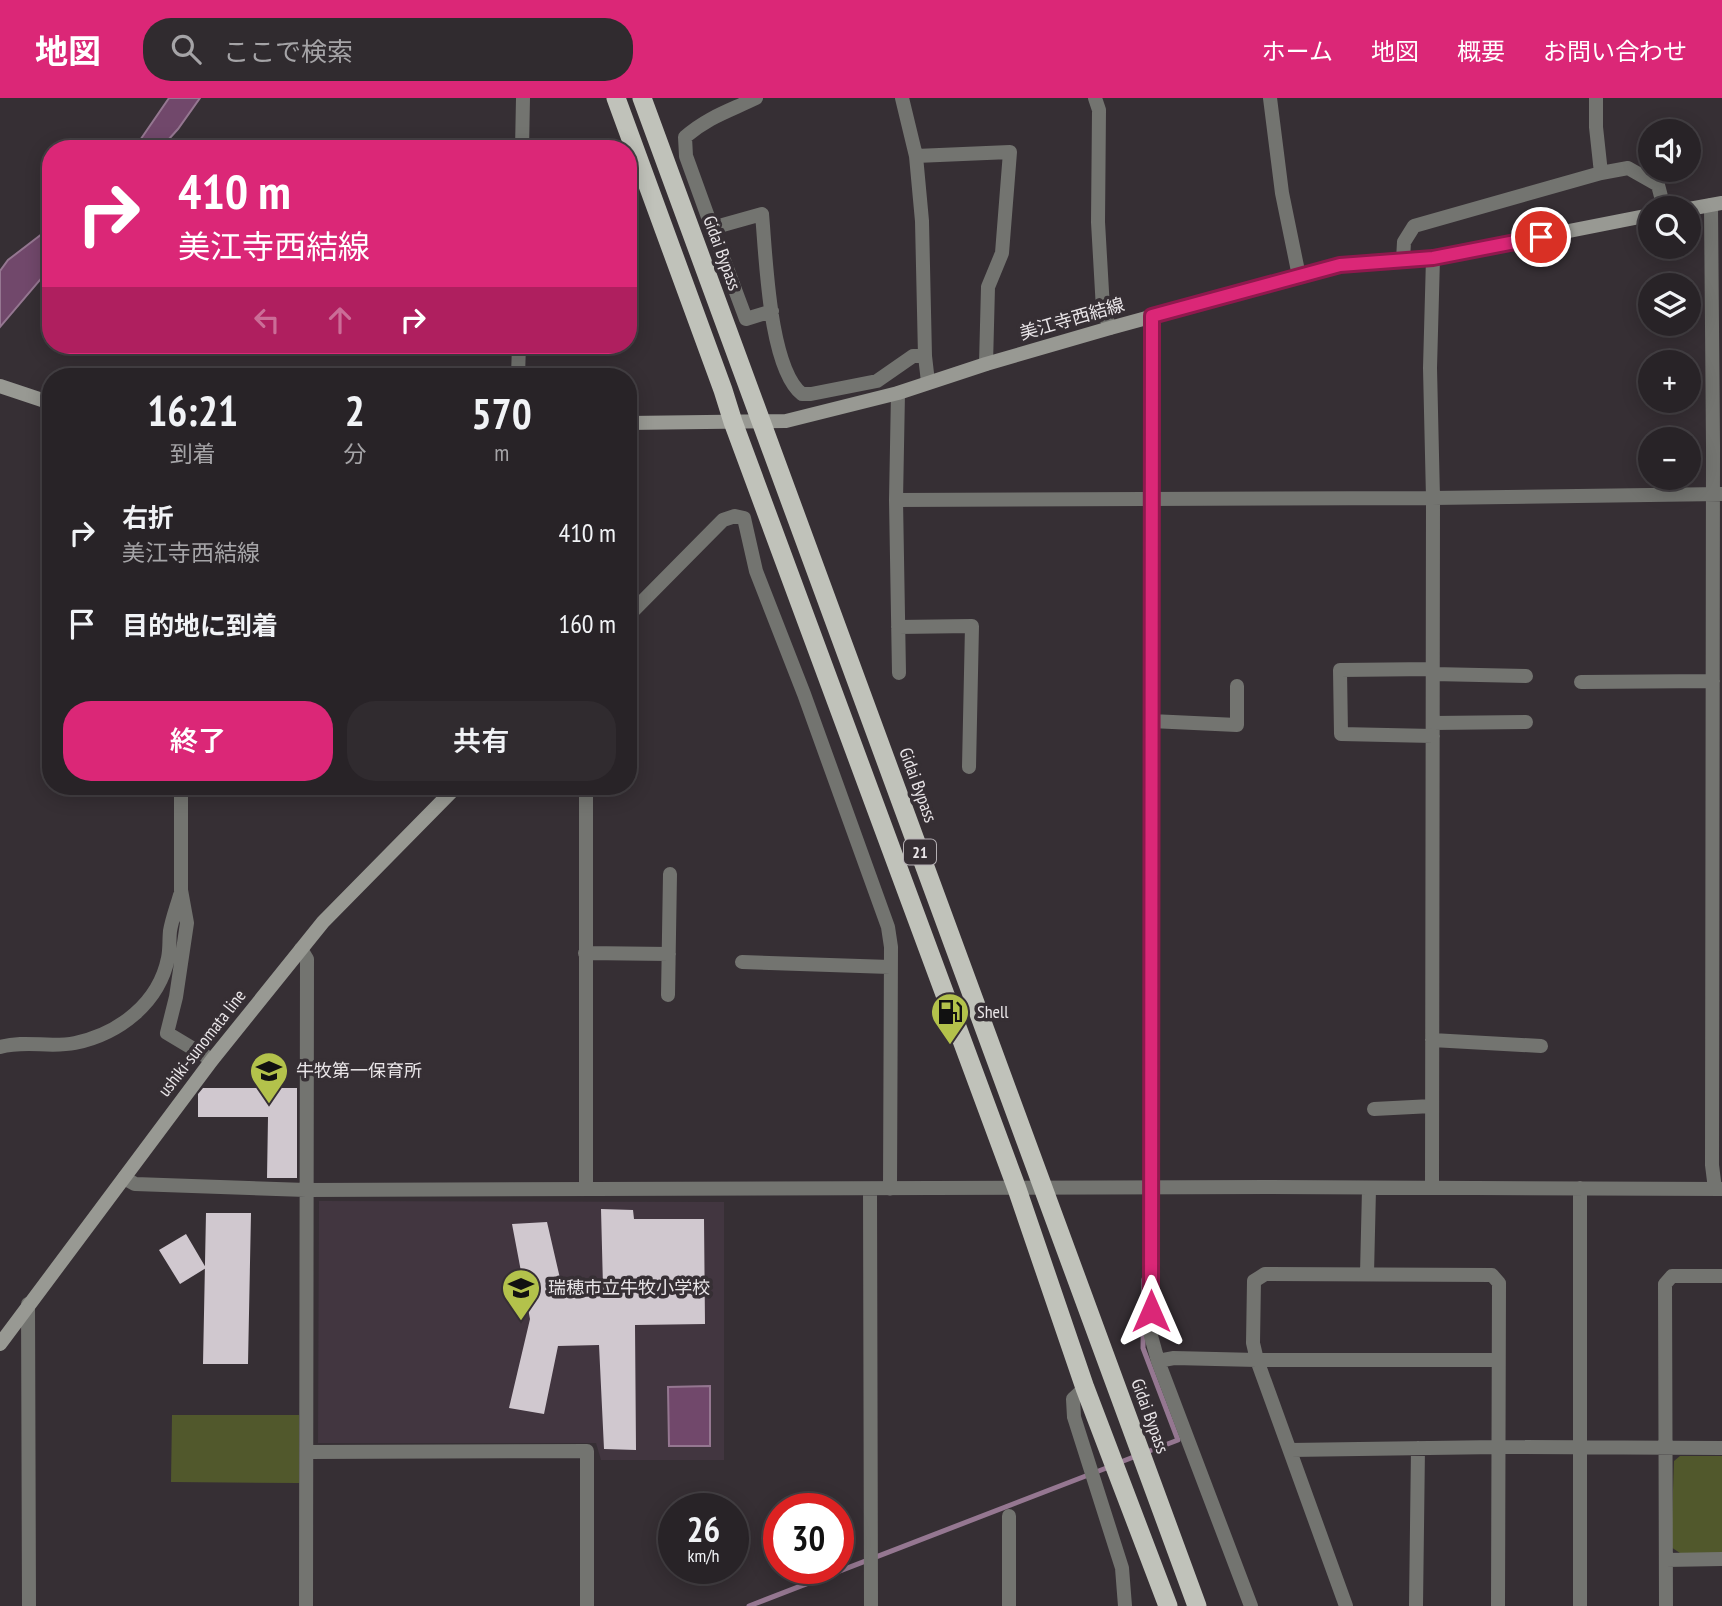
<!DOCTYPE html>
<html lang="ja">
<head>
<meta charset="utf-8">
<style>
	body { margin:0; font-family:"PT Sans Narrow","Noto Sans JP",sans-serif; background:#302b2f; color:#f1f3f6; height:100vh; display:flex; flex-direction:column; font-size:26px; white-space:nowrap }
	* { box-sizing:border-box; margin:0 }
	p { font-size:23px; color:#a5a4a7 }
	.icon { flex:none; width:38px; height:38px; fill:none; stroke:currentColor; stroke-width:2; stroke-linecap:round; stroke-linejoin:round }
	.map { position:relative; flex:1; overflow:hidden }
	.side { position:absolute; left:42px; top:270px; width:595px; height:427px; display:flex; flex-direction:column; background:#282327; border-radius:28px; box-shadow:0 4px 18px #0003,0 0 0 2px #444044 }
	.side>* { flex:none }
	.banner { position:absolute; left:42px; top:42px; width:595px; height:214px; border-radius:28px; box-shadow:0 4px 18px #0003,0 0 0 2px #444044; background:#db2777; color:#fff; overflow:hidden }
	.buttons { position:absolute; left:1638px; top:21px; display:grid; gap:14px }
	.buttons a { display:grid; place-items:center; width:63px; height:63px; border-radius:50%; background:#282327; box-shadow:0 4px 18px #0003,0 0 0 2px #444044; font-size:35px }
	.speed { position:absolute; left:658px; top:1395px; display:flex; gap:14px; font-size:35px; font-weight:700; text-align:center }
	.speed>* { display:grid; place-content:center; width:91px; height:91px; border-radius:50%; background:#282327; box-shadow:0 4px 18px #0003,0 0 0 2px #444044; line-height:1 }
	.speed small { font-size:18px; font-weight:400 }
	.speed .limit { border:10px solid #d22; background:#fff; color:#111 }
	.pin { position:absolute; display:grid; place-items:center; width:60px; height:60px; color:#fff; margin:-30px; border:4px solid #fff; border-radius:50%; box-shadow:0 2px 7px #0007 }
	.me { position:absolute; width:77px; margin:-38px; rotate:0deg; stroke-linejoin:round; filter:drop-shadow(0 0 5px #0008) }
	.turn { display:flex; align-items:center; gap:24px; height:147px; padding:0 21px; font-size:32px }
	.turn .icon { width:91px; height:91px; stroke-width:2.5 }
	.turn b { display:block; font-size:49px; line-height:60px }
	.lanes { display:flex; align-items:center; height:66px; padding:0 21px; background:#0003; justify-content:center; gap:35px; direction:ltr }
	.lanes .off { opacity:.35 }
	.eta { display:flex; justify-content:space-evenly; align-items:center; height:119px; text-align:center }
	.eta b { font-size:42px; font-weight:600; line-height:49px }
	.primary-button { display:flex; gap:14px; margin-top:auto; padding:14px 21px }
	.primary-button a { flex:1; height:80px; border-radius:28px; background:#db2777; color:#fff; font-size:28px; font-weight:600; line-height:80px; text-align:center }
	.primary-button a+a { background:#302b2f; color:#f1f3f6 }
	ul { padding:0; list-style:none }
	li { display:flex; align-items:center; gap:21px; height:91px; padding:0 21px }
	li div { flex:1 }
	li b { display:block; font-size:26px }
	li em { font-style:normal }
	header { display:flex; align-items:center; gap:42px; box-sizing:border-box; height:98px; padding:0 35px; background:#db2777; color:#fff }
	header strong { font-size:33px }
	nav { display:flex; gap:38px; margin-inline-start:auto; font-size:24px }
	.search { width:490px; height:63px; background:#302b2f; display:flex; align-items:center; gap:18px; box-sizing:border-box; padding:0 24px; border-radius:28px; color:#a5a4a7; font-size:26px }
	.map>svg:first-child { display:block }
</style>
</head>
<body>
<header>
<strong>地図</strong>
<div class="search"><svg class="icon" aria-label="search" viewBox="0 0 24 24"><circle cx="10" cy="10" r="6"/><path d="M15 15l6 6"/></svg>ここで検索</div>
<nav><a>ホーム</a><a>地図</a><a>概要</a><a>お問い合わせ</a></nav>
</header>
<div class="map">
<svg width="1722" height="1508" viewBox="0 0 1722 1508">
	<rect width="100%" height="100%" fill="#362f34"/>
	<path fill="#423640" d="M319 1103 724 1104V1362H601L596 1345H318Z"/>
	<path fill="#51582c" d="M172 1317H299V1385L171 1384Z
		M1680 1358H1722V1455H1680L1671 1449 1674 1363Z"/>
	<path fill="#71486b" stroke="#957791" stroke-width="2" d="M169 0H200L178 31 160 51H134Z
		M51 129V169L0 229V173L8 162Z
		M710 1288V1348H669L668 1289Z"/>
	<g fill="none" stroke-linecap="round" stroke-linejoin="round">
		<path stroke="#957791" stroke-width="5" d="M1118 1365 1178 1342 1143 1250 1144 1181
			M749 1508 1109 1369"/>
	</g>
	<path fill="#d0c8cf" d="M203 990H297V1080H267L268 1019H198V996Z
		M601 1111 633 1112 634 1121H704L705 1226 635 1227 636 1352 604 1351 599 1247 558 1248 544 1316 509 1310 530 1221 512 1126 547 1124 562 1189H603Z
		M206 1115H251L248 1266H203Z
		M186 1136 206 1170 180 1186 159 1152Z"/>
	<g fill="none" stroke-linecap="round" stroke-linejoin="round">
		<path stroke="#737470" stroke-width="14" d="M756 0C729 13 708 19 685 39L686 58 712 130 762 116C766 159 769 270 802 296H811L877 283 913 258H925
			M902 0 916 58 922 123 925 258 928 284
			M1095 0 1099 12 1098 124 1103 211 1110 230
			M1270 0 1282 95 1299 178
			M1596 0V29L1601 75 1628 70 1658 87 1664 110
			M522 51 523 0
			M916 58 1010 54 1002 155 988 189 986 266
			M1711 107 1713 349 1712 1067 1715 1091
			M712 130 746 221 772 213
			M1403 162 1404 144 1414 128 1601 75
			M1152 218 1151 1238 1158 1263 1251 1508
			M518 278 519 247
			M898 295 896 402 899 575
			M896 402 1433 400 1721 396
			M628 518 723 422 735 418 744 420 756 473 804 596 888 829 891 849 890 1091
			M898 529 972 528 969 669
			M1433 571 1340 572 1341 636 1433 638
			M1433 576 1526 578
			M1581 584 1713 583
			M1151 623 1237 627V588
			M1433 625 1526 624
			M181 688V792L187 825 176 899 167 935 212 962
			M301 851 307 861 306 1508
			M585 855 669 856
			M742 864 890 869
			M668 897 670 776
			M1432 942 1541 948
			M0 949C25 942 50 950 75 945 119 936 159 905 168 860 170 851 169 842 170 833 172 821 177 808 180 797
			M1374 1011 1432 1008
			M124 1080 135 1086 306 1092 1269 1089 1722 1091
			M586 1090V688
			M1432 1090 1433 400 1430 270 1433 160
			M1580 1090V1508
			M870 1091 871 1508
			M1367 1176 1369 1091
			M28 1206 29 1508
			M1158 1263 1174 1260 1257 1262H1498
			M1085 1290 1073 1301 1074 1319 1122 1470 1125 1508
			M1290 1352 1498 1349 1722 1350
			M307 1354 587 1353V1508
			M1666 1462 1722 1461
			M1009 1508V1418
			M1346 1508 1257 1262 1253 1245 1254 1183 1265 1176 1492 1177 1499 1185 1498 1508
			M1416 1508 1418 1350
			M1666 1508 1665 1186 1672 1178H1722"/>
		<path stroke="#989993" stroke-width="14" d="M1689 111 1722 105
			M0 288 51 305
			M628 325 786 323 898 295 986 266 1110 230 1340 167 1433 160 1650 117
			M0 1246 212 962 323 824 457 688"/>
		<path stroke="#c0c2ba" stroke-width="19" d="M616 0 723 292 733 324 1017 1091 1085 1290 1168 1508
			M642 0 1197 1508"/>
	</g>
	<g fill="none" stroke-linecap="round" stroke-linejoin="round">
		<defs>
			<path id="route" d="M1151 1213 1152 218 1340 167 1433 160 1541 139"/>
		</defs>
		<use href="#route" stroke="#8e194d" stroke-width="18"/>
		<use href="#route" stroke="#db2777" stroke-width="12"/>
	</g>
	<defs>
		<symbol id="fuel-pin" viewBox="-11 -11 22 30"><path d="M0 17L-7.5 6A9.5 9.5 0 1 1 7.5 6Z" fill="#b3c24b" stroke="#362f34"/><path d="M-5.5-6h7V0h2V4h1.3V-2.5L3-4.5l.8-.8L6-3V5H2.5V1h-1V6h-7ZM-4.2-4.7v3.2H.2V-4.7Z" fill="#111"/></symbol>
		<symbol id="school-pin" viewBox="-11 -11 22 30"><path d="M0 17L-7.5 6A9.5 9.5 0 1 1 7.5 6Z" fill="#b3c24b" stroke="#362f34"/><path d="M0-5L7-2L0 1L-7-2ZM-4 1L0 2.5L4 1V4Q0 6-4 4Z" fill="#111"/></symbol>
	</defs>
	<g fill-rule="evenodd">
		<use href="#fuel-pin" x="928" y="892" width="44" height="60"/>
		<use href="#school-pin" x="247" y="951" width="44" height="60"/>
		<use href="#school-pin" x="499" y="1168" width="44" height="60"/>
	</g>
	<g text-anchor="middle" stroke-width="7" stroke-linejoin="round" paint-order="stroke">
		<rect fill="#362f34" stroke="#b4afb3" stroke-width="2" x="904" y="741.5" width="32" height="25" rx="5"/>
		<g font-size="16" font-weight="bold" fill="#eae6e9">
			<text x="920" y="760">21</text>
		</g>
		<g font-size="18" fill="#eae6e9" stroke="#362f34">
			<text transform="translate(722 155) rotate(70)" y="6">Gidai Bypass</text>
			<text transform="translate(1072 221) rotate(-16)" y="6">美江寺西結線</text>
			<text transform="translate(918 687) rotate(70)" y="6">Gidai Bypass</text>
			<text transform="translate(202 945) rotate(-52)" y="6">ushiki-sunomata line</text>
			<text transform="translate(1150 1318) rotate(70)" y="6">Gidai Bypass</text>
		</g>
		<g font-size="18" fill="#eae6e9" stroke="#362f34" text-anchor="start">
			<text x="977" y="920">Shell</text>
			<text x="296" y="979">牛牧第一保育所</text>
			<text x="548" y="1196">瑞穂市立牛牧小学校</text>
		</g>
	</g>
</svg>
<div class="buttons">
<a><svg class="icon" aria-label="sound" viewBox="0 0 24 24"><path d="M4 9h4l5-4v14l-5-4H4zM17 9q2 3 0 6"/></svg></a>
<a><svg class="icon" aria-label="search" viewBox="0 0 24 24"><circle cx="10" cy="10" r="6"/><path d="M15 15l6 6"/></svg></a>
<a><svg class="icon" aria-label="layers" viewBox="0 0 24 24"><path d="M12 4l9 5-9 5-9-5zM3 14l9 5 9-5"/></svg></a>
<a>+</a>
<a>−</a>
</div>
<div class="speed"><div>26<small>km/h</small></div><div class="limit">30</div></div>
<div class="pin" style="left:1541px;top:139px;background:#d93025"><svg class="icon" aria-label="arrive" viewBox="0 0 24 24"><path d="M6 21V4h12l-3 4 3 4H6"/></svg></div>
<svg class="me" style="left:1151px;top:1213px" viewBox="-20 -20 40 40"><path d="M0-17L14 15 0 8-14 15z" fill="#db2777" stroke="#fff" stroke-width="4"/></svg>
<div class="banner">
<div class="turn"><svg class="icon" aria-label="right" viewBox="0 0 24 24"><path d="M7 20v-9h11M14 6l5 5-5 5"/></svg><div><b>410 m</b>美江寺西結線</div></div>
<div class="lanes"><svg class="icon off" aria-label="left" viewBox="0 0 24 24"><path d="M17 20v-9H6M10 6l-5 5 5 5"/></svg><svg class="icon off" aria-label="ahead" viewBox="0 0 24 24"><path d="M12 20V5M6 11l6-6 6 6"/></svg><svg class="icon" aria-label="right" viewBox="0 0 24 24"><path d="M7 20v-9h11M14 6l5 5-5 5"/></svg></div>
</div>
<section class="side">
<div class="eta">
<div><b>16:21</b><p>到着</p></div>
<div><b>2</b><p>分</p></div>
<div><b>570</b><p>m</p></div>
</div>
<ul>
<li><svg class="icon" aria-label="right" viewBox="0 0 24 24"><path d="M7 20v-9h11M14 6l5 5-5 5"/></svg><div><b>右折</b><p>美江寺西結線</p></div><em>410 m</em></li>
<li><svg class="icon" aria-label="arrive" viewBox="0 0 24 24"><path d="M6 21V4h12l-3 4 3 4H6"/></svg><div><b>目的地に到着</b></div><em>160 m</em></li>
</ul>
<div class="primary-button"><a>終了</a><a>共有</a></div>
</section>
</div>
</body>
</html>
